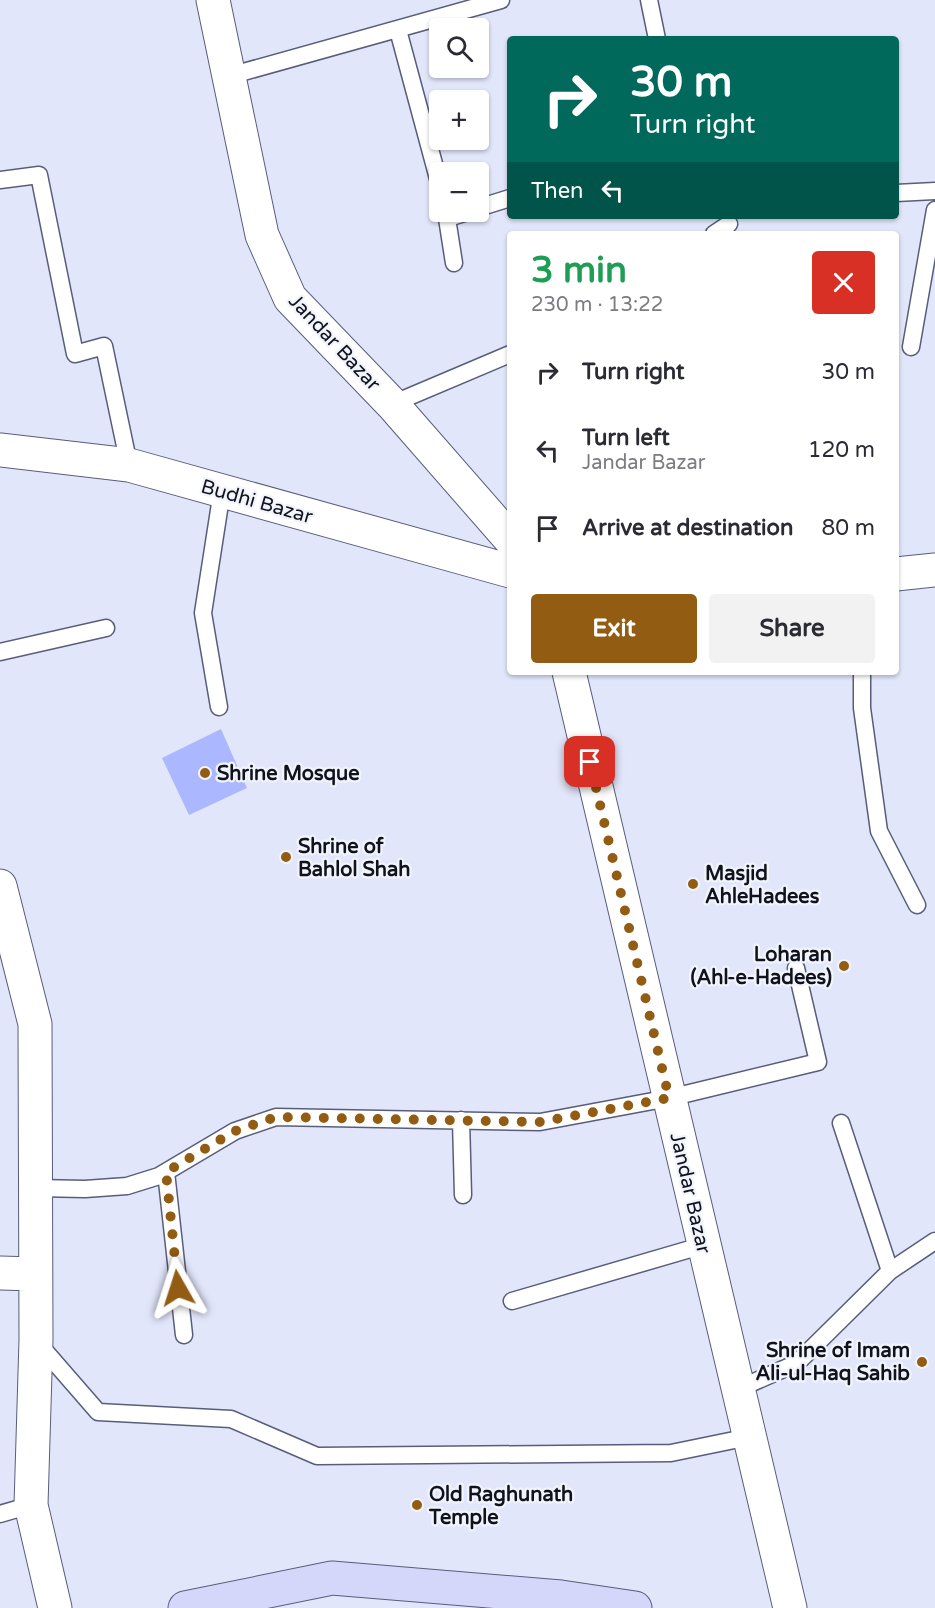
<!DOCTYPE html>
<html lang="en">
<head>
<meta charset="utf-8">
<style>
	body { margin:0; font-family:"Varela Round",sans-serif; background:#f2f2f3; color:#2b2b33; height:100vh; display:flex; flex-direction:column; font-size:22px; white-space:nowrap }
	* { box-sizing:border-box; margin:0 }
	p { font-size:20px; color:#7c7c81 }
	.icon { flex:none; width:33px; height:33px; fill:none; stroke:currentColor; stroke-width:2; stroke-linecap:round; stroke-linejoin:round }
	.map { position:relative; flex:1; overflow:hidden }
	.panel { position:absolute; left:507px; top:231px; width:392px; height:444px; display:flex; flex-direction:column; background:#fff; border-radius:6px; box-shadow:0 2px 4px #0004 }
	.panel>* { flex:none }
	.hud { position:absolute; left:507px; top:36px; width:392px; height:183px; border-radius:6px; box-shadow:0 2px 4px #0004; background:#00695c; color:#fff; overflow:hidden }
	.buttons { position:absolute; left:429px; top:18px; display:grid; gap:12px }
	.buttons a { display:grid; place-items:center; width:60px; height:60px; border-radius:6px; background:#fff; box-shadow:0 2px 4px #0004; font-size:30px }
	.pin { position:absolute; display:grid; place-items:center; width:51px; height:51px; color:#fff; margin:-26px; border-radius:12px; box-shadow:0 3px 9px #0006 }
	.me { position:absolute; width:66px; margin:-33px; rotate:354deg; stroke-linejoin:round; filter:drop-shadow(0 0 4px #0008) }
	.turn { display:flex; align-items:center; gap:21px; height:126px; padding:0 24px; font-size:27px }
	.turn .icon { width:78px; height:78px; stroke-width:2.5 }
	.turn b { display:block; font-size:42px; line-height:51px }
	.then { display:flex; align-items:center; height:57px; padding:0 24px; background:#0003; gap:12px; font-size:22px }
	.round { display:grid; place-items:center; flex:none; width:63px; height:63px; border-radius:6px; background:#f2f2f3 }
	.headline { display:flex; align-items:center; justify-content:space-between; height:102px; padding:0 24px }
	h1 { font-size:36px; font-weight:800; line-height:45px; color:#1e9e55 }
	.primary-button { display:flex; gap:12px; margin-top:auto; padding:12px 24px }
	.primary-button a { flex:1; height:69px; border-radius:6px; background:#925c13; color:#fff; font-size:24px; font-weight:800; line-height:69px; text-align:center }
	.primary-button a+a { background:#f2f2f3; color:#2b2b33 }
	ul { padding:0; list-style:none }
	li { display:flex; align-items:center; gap:18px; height:78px; padding:0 24px }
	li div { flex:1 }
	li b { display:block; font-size:22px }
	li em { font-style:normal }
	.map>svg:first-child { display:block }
</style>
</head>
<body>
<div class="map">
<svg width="935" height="1608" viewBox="0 0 935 1608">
	<rect width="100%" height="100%" fill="#e2e6fa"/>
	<path fill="#abb8ff" d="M221 729 247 788 189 815 162 758Z"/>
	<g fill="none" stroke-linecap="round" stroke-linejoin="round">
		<defs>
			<path id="service" d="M649 0 657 39
				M398 30 440 186
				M229 76 501 0
				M0 180 39 175 75 354 104 346 129 465
				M896 193 935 191
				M478 208 510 198
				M446 212 454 263
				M448 218 468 212
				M714 234 729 224
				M911 347 935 210
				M392 404 510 354
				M0 652 106 628
				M862 672V708L879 831 917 905
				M219 707 203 613 222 491
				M461 1120 463 1195
				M841 1123 890 1271
				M166 1172 184 1335
				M35 1188 85 1189 127 1186 159 1176 235 1131 276 1117 540 1122 669 1098 818 1062 796 968
				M512 1301 704 1245
				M38 1343 98 1412 231 1419 317 1456 671 1453 749 1437
				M738 1389 797 1363 890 1271 935 1241
				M0 1514 31 1505"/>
			<path id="minor" d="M0 886 35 1024 36 1340 31 1505 55 1608
				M0 1273 35 1274"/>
			<path id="tertiary" d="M213 0 262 235 290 298 392 404 510 539
				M0 450 129 465 510 571
				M896 574 935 570
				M569 672 790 1608"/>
			<path id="secondary" d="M185 1608 332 1578 561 1597 635 1608"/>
		</defs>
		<use href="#service" stroke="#585d7a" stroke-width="19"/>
		<use href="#minor" stroke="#585d7a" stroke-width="35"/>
		<use href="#tertiary" stroke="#585d7a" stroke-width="35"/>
		<use href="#secondary" stroke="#585d7a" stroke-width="35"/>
		<use href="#service" stroke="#fff" stroke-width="16"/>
		<use href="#minor" stroke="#fff" stroke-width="33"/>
		<use href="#tertiary" stroke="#fff" stroke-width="33"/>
		<use href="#secondary" stroke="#d4d7fa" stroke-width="33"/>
	</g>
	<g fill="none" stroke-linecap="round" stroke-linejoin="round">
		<path stroke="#925c13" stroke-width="10" stroke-dasharray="0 18" d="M178 1288 166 1172 235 1131 276 1117 540 1122 669 1098 590 762"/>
	</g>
	<g fill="#925c13" stroke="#f2f4fb" stroke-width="2">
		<circle cx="205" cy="773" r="6"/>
		<circle cx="286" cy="857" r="6"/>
		<circle cx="693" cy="884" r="6"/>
		<circle cx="844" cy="966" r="6"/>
		<circle cx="922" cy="1362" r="6"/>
		<circle cx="417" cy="1505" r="6"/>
	</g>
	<g text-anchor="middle" stroke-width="4.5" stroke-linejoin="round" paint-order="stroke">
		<g font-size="20" fill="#10121d" stroke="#f2f4fb">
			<text transform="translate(335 342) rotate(47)" y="7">Jandar Bazar</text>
			<text transform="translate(257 501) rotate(16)" y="7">Budhi Bazar</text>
			<text transform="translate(691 1193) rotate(77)" y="7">Jandar Bazar</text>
		</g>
		<g font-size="20" font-weight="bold" fill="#10121d" stroke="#f2f4fb" text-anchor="start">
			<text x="217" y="780">Shrine Mosque</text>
			<text x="298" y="853">Shrine of<tspan x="298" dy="23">Bahlol Shah</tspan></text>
			<text x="705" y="880">Masjid<tspan x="705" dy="23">AhleHadees</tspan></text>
			<text x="832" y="961" text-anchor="end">Loharan<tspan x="832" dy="23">(Ahl-e-Hadees)</tspan></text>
			<text x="910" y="1357" text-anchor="end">Shrine of Imam<tspan x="910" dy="23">Ali-ul-Haq Sahib</tspan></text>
			<text x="429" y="1501">Old Raghunath<tspan x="429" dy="23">Temple</tspan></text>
		</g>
	</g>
</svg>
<div class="buttons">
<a><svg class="icon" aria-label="search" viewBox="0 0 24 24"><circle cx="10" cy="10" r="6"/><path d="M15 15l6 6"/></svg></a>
<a>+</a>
<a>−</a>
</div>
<div class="pin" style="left:590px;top:762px;background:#d93025"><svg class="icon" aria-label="arrive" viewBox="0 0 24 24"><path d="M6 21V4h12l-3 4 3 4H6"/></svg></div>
<svg class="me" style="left:178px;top:1288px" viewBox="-20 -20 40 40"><path d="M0-17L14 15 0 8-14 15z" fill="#925c13" stroke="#fff" stroke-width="4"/></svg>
<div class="hud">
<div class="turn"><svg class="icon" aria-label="right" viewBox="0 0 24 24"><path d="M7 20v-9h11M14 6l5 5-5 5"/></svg><div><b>30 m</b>Turn right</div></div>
<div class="then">Then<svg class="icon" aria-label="left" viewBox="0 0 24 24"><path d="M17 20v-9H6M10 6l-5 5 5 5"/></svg></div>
</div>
<section class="panel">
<div class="headline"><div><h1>3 min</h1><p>230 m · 13:22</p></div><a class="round" style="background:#d93025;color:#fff"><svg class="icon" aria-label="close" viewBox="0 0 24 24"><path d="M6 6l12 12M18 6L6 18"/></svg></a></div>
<ul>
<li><svg class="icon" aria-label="right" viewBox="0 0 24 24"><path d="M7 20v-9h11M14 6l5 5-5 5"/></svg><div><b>Turn right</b></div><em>30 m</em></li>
<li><svg class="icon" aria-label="left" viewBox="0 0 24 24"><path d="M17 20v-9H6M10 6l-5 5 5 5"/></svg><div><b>Turn left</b><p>Jandar Bazar</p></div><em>120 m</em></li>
<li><svg class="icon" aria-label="arrive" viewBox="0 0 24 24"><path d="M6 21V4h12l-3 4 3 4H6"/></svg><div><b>Arrive at destination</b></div><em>80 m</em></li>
</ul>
<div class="primary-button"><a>Exit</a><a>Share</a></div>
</section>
</div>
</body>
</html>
